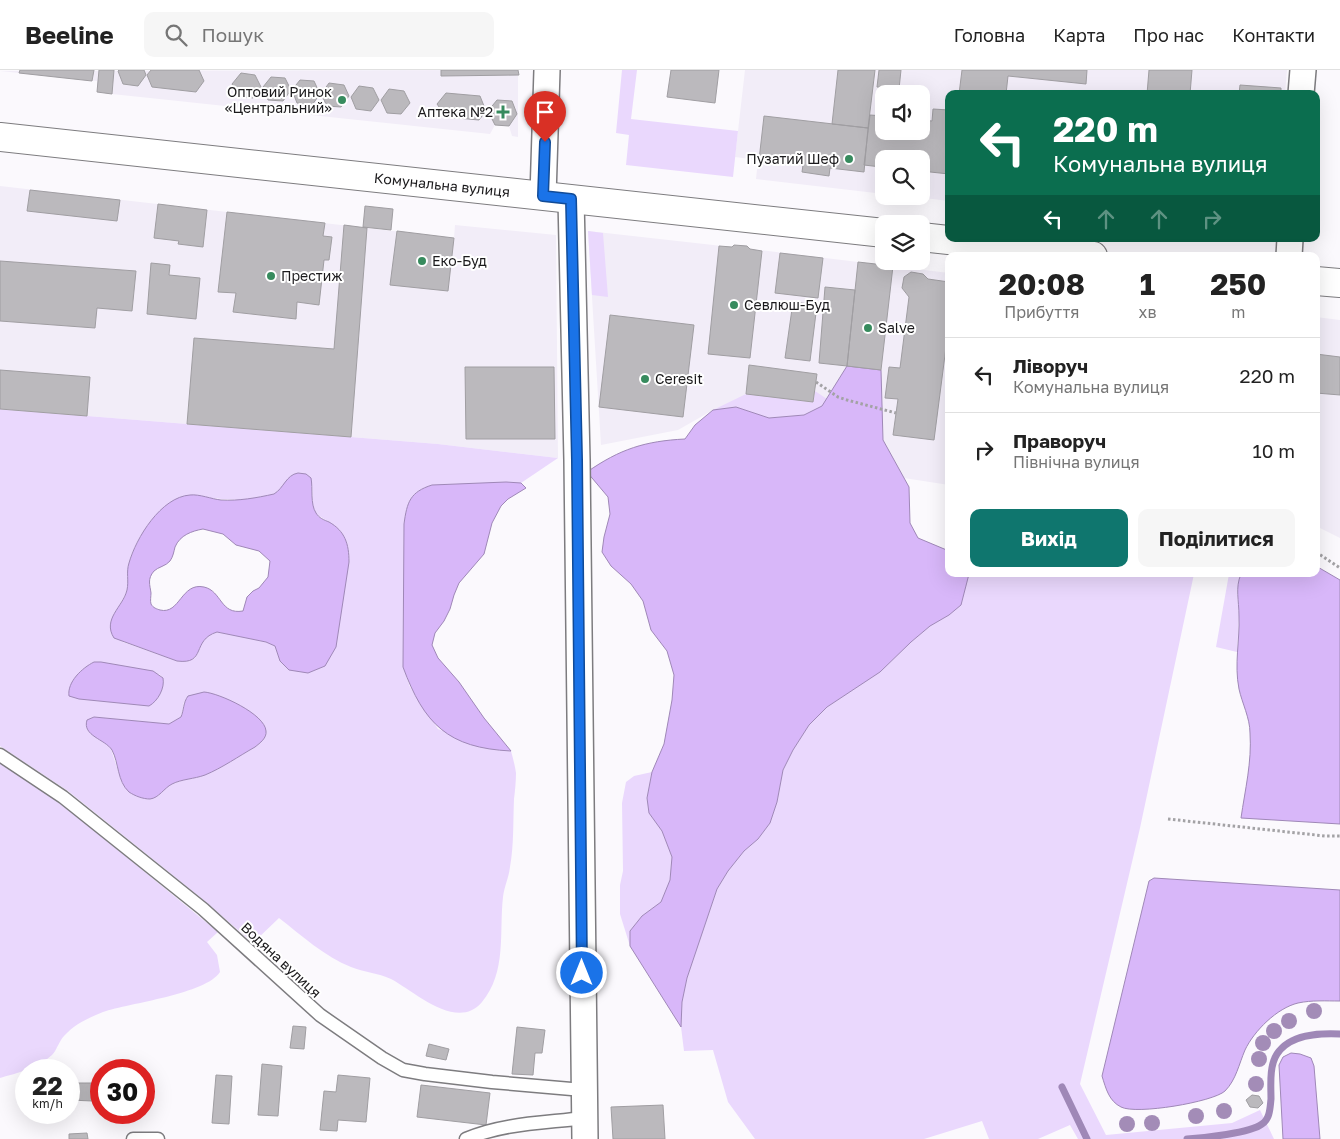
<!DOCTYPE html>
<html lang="uk">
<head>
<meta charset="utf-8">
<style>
	body { margin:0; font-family:"Golos Text",sans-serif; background:#f6f6f6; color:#222; height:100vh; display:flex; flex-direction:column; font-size:19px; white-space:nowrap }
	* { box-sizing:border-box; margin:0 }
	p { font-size:16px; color:#767676 }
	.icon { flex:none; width:28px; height:28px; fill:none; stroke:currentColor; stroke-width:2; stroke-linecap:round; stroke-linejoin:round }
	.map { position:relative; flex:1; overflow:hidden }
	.details { position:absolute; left:945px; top:182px; width:375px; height:325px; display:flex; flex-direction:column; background:#fff; border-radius:10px; box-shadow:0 5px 20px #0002 }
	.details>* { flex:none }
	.top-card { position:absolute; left:945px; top:20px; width:375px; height:152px; border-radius:10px; box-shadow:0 5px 20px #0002; background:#0b6e4f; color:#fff; overflow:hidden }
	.fabs { position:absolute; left:875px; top:15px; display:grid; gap:10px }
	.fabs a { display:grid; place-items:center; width:55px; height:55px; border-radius:10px; background:#fff; box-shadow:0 5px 20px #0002; font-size:25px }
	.speed { position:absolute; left:15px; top:989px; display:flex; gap:10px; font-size:25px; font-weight:700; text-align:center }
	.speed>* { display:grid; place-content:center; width:65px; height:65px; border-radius:50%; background:#fff; box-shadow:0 5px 20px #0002; line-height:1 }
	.speed small { font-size:12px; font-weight:400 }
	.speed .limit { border:8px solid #d22; background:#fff; color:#111 }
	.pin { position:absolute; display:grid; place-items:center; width:42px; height:42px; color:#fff; margin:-51px -21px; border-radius:50% 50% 50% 0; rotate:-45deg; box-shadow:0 0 5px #0007 }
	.pin .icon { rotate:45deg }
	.me { position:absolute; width:55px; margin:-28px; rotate:0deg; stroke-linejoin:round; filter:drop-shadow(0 0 4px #0008) }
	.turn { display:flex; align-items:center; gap:18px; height:105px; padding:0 25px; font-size:22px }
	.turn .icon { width:65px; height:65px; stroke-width:2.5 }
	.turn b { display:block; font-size:35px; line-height:42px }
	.lanes { display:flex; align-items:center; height:48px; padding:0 25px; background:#0003; justify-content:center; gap:25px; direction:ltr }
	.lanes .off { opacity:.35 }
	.eta { display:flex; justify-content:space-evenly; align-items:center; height:85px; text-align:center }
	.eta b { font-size:30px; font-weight:700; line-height:35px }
	.button { display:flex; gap:10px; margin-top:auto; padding:10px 25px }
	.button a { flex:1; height:58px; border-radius:10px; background:#0f766e; color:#fff; font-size:20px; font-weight:700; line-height:58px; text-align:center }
	.button a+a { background:#f6f6f6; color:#222 }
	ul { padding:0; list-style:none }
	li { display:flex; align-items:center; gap:15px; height:75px; padding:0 25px; border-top:1px solid #e0e0e0 }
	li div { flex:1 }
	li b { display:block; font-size:19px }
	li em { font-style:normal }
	header { display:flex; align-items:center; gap:30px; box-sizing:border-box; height:70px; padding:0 25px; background:#fff; border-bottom:1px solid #e0e0e0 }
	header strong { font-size:24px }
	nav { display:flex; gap:28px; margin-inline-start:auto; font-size:18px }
	.search { width:350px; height:45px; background:#f6f6f6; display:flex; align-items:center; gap:12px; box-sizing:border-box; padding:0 18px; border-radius:10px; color:#767676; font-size:19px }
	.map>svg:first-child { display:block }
</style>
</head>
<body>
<header>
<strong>Beeline</strong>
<div class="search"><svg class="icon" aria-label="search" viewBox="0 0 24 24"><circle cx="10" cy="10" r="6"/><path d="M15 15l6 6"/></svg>Пошук</div>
<nav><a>Головна</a><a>Карта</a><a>Про нас</a><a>Контакти</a></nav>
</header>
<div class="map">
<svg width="1340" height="1069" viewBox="0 0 1340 1069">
	<rect width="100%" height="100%" fill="#fbf9fd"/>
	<path fill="#f2edf8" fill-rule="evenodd" d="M518 0V67L512 66 509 56 495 55 490 64 112 24 97 22V11L0 1Z
		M745 0H1287L1285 24H949V131L907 126H921V89H884V124L756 109 758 90 735 87ZM884 24H921V61H884Z
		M0 116 454 168 455 155 556 165 558 388 438 374 0 339Z
		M588 161 731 177 734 175H741L747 176 751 179 949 203V415L904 408 883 370 882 346 822 336 713 340 678 360 601 375Z
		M1316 247 1340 250V468L1316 456Z"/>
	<path fill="#ead8fd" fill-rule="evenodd" d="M622 0H637L631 49 738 61 733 107 626 95 629 65 616 63Z
		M588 161 603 163 608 227 592 225Z
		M815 321 827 329 822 336 804 345 769 348 736 337 713 340 746 324 813 332Z
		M0 339 438 374 558 388 521 413 432 415C410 422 407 432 404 454L403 596 410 617 438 659 495 680 511 681C513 688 515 696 516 703 516 711 515 721 514 729 513 752 514 775 510 797 509 807 504 817 503 827 499 862 507 902 482 932 457 962 414 921 391 909 378 903 364 902 351 897 325 887 301 865 279 848L253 873 201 828 68 721 0 676ZM298 403 306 404 312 414 313 438 316 444 332 454 280 591 275 576 266 572 217 562C204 566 199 576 195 588L185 592 177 591 123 572 110 556 112 549 126 523 128 515 127 506 131 485 140 467 200 426C217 430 265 433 278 422 286 415 287 405 298 403ZM159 604 163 608 164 612 149 636 79 629 69 620 75 608ZM184 632 266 666 261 672 255 677C239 686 224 696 207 704 190 711 169 709 158 726L122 713 111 679 87 650 94 647 169 654 181 647Z
		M969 504H1194L1140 758 1080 1014 1106 1065 1232 1053 1260 1040 1274 1069H1078L1070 1055 1038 1069H989L982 1051 924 1069H755L728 1032 713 980 684 981 681 957 682 932 687 908 717 819 728 801 744 781 758 769 770 753 777 732 783 700 793 680 809 655 827 637 880 602 911 572 930 556 949 545 960 535Z
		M1229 504H1241L1237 520 1239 546 1237 582 1216 577Z
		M0 692 68 739 218 862 207 872 217 885 220 902C206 924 130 933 103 942 88 948 75 954 64 966 59 971 57 980 52 985 38 998 17 1003 0 1008Z
		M652 702 647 728 649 743 662 761 672 787 670 810 661 832 642 846 630 861V876L620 844V815L623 801 622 733 626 712 634 706Z"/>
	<path fill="#d8b7f9" stroke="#9f88b7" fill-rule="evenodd" d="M847 296 881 300 883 370 909 417 910 453 918 468 949 481V504H969L961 535 949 545 930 556 911 572 880 602 827 637 809 655 793 680 783 700 777 732 770 753 758 769 744 781 728 801 717 819 687 908 682 932 681 957 630 876V861L642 846 661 832 670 810 672 787 662 761 649 743 647 728 652 702 664 674 672 630 674 605 667 581 651 560 643 531 631 514 611 496 602 482 604 467 610 444 608 427 587 402C620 379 645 371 685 369L695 355 713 340 736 337 769 348 804 345 822 336Z
		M298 403 306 404 311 408C313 418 310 434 316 443 319 448 324 450 329 452 345 461 349 474 349 492L336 577 325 596 308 603 289 600 280 591 275 576 266 572 217 562C191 570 207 595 177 591L114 568C102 549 123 537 127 520 129 511 126 502 129 493 136 468 161 427 190 425 200 424 211 429 221 430 239 431 256 428 274 424 284 418 286 405 298 403ZM203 459 223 464 236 475 259 481 270 491 268 507 259 518 253 521 247 527 243 541C220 545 222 521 204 517 181 512 180 545 160 540 157 539 153 538 151 534 150 531 151 526 151 523 150 515 147 509 154 501 158 497 166 496 170 491 173 487 174 481 175 477 180 465 192 461 203 459Z
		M506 412 521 413 526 418 508 429 501 436 492 453 484 484 459 513 454 525 450 539 444 551 435 563 432 575 438 588 459 612 484 648 511 681C448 678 424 654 403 597L404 454C407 432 410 422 432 415Z
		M1316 496 1340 510V754L1241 748C1245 720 1252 692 1250 663 1250 648 1242 633 1239 619 1234 594 1240 570 1239 546 1239 530 1235 518 1241 504H1316Z
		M94 592H101L153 601 163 608C165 618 158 631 149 636L79 629 69 626C67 612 82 598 94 592Z
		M204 622C219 623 265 644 266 661 267 668 260 673 255 677 239 686 222 698 205 705 194 709 182 709 172 714 164 718 159 728 150 729 143 729 135 726 129 722 117 711 119 693 112 680 105 669 82 666 87 650L94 647 169 654 181 647C184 640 183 633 188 626Z
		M1154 808 1340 820V931C1326 931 1312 930 1298 933 1277 938 1254 961 1245 980 1239 994 1236 1010 1225 1021 1213 1032 1136 1045 1121 1037 1109 1031 1106 1019 1102 1006L1149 811Z
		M1291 983 1300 984 1311 988 1314 996 1320 1069H1283L1279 995 1283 987Z"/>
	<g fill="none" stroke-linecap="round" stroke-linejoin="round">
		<path stroke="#9f88b7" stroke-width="7" d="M1062 1017 1087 1069
			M1187 1069C1203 1068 1251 1063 1262 1054 1270 1049 1270 1038 1271 1029 1271 1016 1269 996 1277 984 1290 964 1319 963 1340 964"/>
	</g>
	<path fill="#bbb9bd" stroke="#a09ea2" d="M20 0H94L92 11 19 3Z
		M99 0H114L112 24 97 22Z
		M119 0H144L146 5 138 16 123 14 118 1Z
		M151 0H199L204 11 196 22 152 17 147 5Z
		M441 0H518L519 5 441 6Z
		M671 0H719L715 33 667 27Z
		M838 0H875L868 58 832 54Z
		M879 0H901L899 19 877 17Z
		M962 0H1087L1086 14 1008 6 1006 24H959Z
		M1149 0H1192L1190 24H1147Z
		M241 3 255 5 261 17 253 28 238 26 232 14Z
		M271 7 285 8 291 20 283 31 268 30 263 17Z
		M300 10 314 11 320 24 312 35 297 33 292 20Z
		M329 13 344 15 349 26 341 37 327 36 321 24Z
		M1240 15 1281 18V24H1239Z
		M359 16 373 18 379 30 371 41 356 39 351 27Z
		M389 19 404 21 410 33 401 44 387 43 381 30Z
		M446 23 480 26 486 41 479 50 446 47 437 34Z
		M497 30 512 31 517 44 509 56 495 55 488 41Z
		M933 39 949 40V104L921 101V89H884V99L881 97 864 95 870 45 884 46V61H921V50L932 51Z
		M764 46 868 58 864 102 830 98 829 106 802 102 803 95 759 90Z
		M30 120 120 130 117 151 27 141Z
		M158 134 207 140 203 177 178 174 179 171 154 168Z
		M365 136 393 139 391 160 363 157Z
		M227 142 325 153 323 166 332 167 329 190H324L319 235 297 232 296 249 233 242 236 223 218 222Z
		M344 155 367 158 351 367 187 354 194 268 334 279Z
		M397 161 454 168 448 221 390 215Z
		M734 175 747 176 750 179 762 181 750 288 708 284 719 176 732 177Z
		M780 183 823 188 818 228 775 223Z
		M0 191 136 201 132 241 97 238 95 258 0 251Z
		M858 192 893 196 881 300 847 296Z
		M151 193 170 195 169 205 200 208 196 249 147 244Z
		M911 202 923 204 928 209 949 212V254L934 370 893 365 898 329 885 328 889 297 900 298 909 227 902 218 904 207Z
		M825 217 855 220 847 296 819 293Z
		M793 232 817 235 810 291 785 288Z
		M610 245 694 255 683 347 599 337Z
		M1316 284 1340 287V325L1316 323Z
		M749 295 817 304 813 332 746 324Z
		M465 297H554L555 369H466Z
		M0 300 90 307 87 346 0 339Z
		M293 956 306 957 304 979 290 978Z
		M517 957 545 960 542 983H535L533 1005 512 1004Z
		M429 974 449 979 446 990 426 986Z
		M262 994 282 996 278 1046 258 1045Z
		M216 1005 232 1006 229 1054 212 1053Z
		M338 1005 370 1008 366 1052 338 1050 337 1061 320 1060 324 1021 336 1022Z
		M69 1013H93V1031L69 1030Z
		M421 1015 490 1023 486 1055 417 1047Z
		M1252 1025 1259 1026 1263 1033 1258 1038 1250 1037 1246 1030Z
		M663 1035 665 1069H613L611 1037Z
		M87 1063 88 1069H69V1064Z"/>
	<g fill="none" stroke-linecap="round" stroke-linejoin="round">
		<defs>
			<path id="service" d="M0 685 63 727 203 839 320 945 382 988 403 1000 425 1004 492 1012 583 1020
				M133 1069H158
				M466 1069C503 1053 545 1053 584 1048"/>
			<path id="minor" d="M1301 24 1303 0
				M543 126 547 0
				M571 129 577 390 585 1069
				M1289 186 1290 169"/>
			<path id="secondary" d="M0 67 884 163
				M921 167 1093 186
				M1316 211 1340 213"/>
		</defs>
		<use href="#service" stroke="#7d7c7f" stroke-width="15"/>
		<use href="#minor" stroke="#7d7c7f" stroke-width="28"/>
		<use href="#secondary" stroke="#7d7c7f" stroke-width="30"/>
		<path stroke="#a3a2a5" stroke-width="3" stroke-dasharray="2.5 2.5" stroke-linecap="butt" d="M816 312 838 327 847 330 896 343
			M1316 482 1340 498
			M1168 749 1325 766H1340"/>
		<use href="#service" stroke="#fff" stroke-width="12"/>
		<use href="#minor" stroke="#fff" stroke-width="25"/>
		<use href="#secondary" stroke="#fff" stroke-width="28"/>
	</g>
	<g fill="#a38cb7">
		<circle cx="1314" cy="941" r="8"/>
		<circle cx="1289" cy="951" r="8"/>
		<circle cx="1274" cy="961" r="8"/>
		<circle cx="1263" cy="973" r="8"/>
		<circle cx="1259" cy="989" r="8"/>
		<circle cx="1256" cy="1014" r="8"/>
		<circle cx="1224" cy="1041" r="8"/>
		<circle cx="1196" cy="1046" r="8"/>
		<circle cx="1152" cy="1053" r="8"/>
		<circle cx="1127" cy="1054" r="8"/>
	</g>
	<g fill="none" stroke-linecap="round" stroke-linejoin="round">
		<defs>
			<path id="route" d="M545 72 543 126 571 129 577 390 582 903"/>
		</defs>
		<use href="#route" stroke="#114b97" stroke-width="12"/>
		<use href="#route" stroke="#1a73e8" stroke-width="9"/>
	</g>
	<g fill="#378b5e" stroke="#fff" stroke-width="2">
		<circle cx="342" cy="30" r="5"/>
		<path d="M500.5 34.5h5v5h5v5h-5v5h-5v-5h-5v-5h5z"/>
		<circle cx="849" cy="89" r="5"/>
		<circle cx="422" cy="191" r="5"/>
		<circle cx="271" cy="206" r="5"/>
		<circle cx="734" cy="235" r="5"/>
		<circle cx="868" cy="258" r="5"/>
		<circle cx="645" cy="309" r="5"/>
	</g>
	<g text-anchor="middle" stroke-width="4" stroke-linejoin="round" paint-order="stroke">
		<g font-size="14" fill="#1b1a1c" stroke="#fff" text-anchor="start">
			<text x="332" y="27" text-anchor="end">Оптовий Ринок<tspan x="332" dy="16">«Центральний»</tspan></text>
			<text x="493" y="47" text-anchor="end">Аптека №2</text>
			<text x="839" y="94" text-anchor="end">Пузатий Шеф</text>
			<text x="432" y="196">Еко-Буд</text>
			<text x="281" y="211">Престиж</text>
			<text x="744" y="240">Севлюш-Буд</text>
			<text x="878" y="263">Salve</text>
			<text x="655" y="314">Ceresit</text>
		</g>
		<g font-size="14" fill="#1b1a1c" stroke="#fff">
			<text transform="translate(442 115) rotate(6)" y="5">Комунальна вулиця</text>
			<text transform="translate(281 890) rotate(43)" y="5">Водяна вулиця</text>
		</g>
	</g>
</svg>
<div class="fabs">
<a><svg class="icon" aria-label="sound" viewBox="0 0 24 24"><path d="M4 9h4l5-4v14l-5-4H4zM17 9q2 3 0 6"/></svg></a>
<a><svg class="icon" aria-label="search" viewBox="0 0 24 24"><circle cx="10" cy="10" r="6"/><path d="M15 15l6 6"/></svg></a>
<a><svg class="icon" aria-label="layers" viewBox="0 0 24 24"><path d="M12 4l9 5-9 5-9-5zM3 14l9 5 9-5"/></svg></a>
</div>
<div class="speed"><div>22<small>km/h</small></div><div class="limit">30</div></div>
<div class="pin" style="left:545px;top:72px;background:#d93025"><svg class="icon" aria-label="arrive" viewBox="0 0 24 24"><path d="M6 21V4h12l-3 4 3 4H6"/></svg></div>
<svg class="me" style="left:582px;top:903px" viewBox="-20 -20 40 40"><circle r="17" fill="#1a73e8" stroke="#fff" stroke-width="3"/><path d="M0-11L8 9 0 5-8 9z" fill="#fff"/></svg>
<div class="top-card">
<div class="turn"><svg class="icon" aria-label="left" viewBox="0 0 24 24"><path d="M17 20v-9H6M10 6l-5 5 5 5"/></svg><div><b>220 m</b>Комунальна вулиця</div></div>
<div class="lanes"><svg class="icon" aria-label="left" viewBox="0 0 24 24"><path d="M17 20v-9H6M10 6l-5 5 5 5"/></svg><svg class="icon off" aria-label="ahead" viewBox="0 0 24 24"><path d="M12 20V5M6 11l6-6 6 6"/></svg><svg class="icon off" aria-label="ahead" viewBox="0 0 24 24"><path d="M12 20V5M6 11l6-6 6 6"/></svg><svg class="icon off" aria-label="right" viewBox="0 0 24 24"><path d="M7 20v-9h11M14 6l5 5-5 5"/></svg></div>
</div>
<section class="details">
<div class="eta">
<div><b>20:08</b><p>Прибуття</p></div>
<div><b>1</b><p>хв</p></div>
<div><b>250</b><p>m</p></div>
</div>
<ul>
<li><svg class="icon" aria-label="left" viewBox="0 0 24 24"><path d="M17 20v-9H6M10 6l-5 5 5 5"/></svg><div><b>Ліворуч</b><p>Комунальна вулиця</p></div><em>220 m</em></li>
<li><svg class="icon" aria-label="right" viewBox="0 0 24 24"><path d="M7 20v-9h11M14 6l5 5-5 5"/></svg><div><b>Праворуч</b><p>Північна вулиця</p></div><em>10 m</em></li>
</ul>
<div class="button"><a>Вихід</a><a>Поділитися</a></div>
</section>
</div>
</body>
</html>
